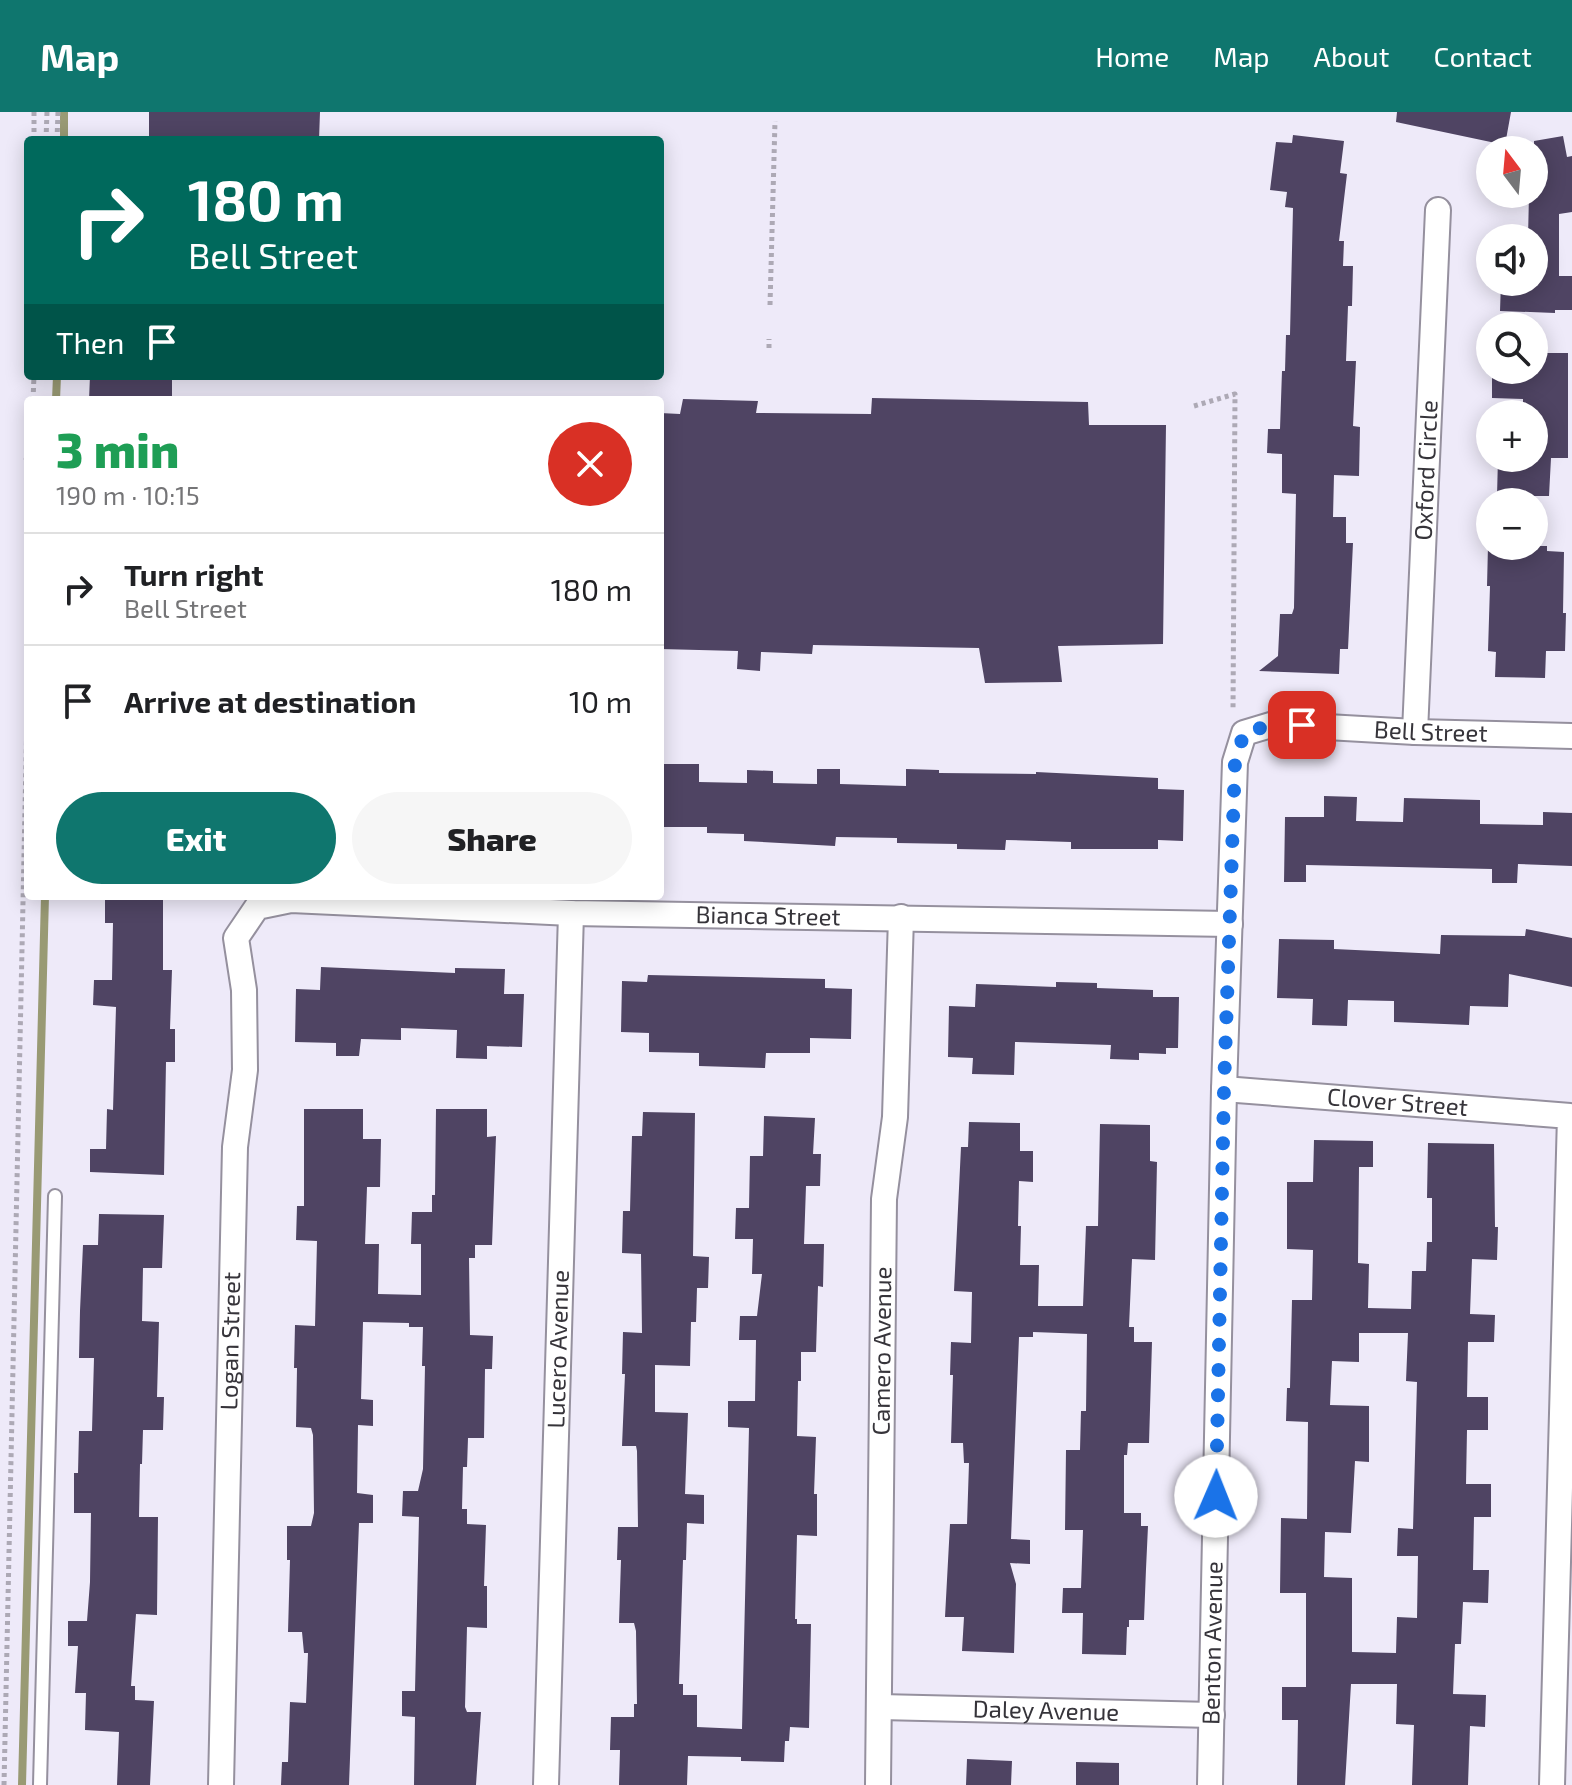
<!DOCTYPE html>
<html lang="en">
<head>
<meta charset="utf-8">
<style>
	body { margin:0; font-family:"Exo 2",sans-serif; background:#f6f6f6; color:#202124; height:100vh; display:flex; flex-direction:column; font-size:30px; white-space:nowrap }
	* { box-sizing:border-box; margin:0 }
	p { font-size:26px; color:#757577 }
	.icon { flex:none; width:44px; height:44px; fill:none; stroke:currentColor; stroke-width:2; stroke-linecap:round; stroke-linejoin:round }
	.map { position:relative; flex:1; overflow:hidden }
	.sheet { position:absolute; left:24px; top:284px; width:640px; height:504px; display:flex; flex-direction:column; background:#fff; border-radius:8px; box-shadow:0 4px 20px #0003 }
	.sheet>* { flex:none }
	.top-card { position:absolute; left:24px; top:24px; width:640px; height:244px; border-radius:8px; box-shadow:0 4px 20px #0003; background:#00695c; color:#fff; overflow:hidden }
	.needle { width:52px; rotate:344deg }
	.controls { position:absolute; left:1476px; top:24px; display:grid; gap:16px }
	.controls a { display:grid; place-items:center; width:72px; height:72px; border-radius:50%; background:#fff; box-shadow:0 4px 20px #0003; font-size:40px }
	.pin { position:absolute; display:grid; place-items:center; width:68px; height:68px; color:#fff; margin:-34px; border-radius:16px; box-shadow:0 4px 12px #0006 }
	.me { position:absolute; width:88px; margin:-44px; rotate:1deg; stroke-linejoin:round; filter:drop-shadow(0 0 6px #0008) }
	.turn { display:flex; align-items:center; gap:28px; height:168px; padding:0 32px; font-size:36px }
	.turn .icon { width:104px; height:104px; stroke-width:2.5 }
	.turn b { display:block; font-size:56px; line-height:68px }
	.then { display:flex; align-items:center; height:76px; padding:0 32px; background:#0003; gap:16px; font-size:30px }
	.round { display:grid; place-items:center; flex:none; width:84px; height:84px; border-radius:42px; background:#f6f6f6 }
	.summary { display:flex; align-items:center; justify-content:space-between; height:136px; padding:0 32px }
	h1 { font-size:48px; font-weight:800; line-height:60px; color:#1e9e55 }
	.cta { display:flex; gap:16px; margin-top:auto; padding:16px 32px }
	.cta a { flex:1; height:92px; border-radius:48px; background:#0f766e; color:#fff; font-size:32px; font-weight:800; line-height:92px; text-align:center }
	.cta a+a { background:#f6f6f6; color:#202124 }
	ul { padding:0; list-style:none }
	li { display:flex; align-items:center; gap:24px; height:112px; padding:0 32px; border-top:2px solid #e0e0e0 }
	li div { flex:1 }
	li b { display:block; font-size:30px }
	li em { font-style:normal }
	header { display:flex; align-items:center; gap:48px; box-sizing:border-box; height:112px; padding:0 40px; background:#0f766e; color:#fff }
	header strong { font-size:38px }
	nav { display:flex; gap:44px; margin-inline-start:auto; font-size:28px }
	.map>svg:first-child { display:block }
</style>
</head>
<body>
<header>
<strong>Map</strong>
<nav><a>Home</a><a>Map</a><a>About</a><a>Contact</a></nav>
</header>
<div class="map">
<svg width="1572" height="1673" viewBox="0 0 1572 1673">
	<rect width="100%" height="100%" fill="#eeeaf9"/>
	<g fill="none" stroke-linecap="round" stroke-linejoin="round">
		<path stroke="#999a74" stroke-width="8" d="M64 28V0
			M56 288 57 264
			M22 1673 45 784"/>
	</g>
	<path fill="#4f4463" fill-rule="evenodd" d="M149 0H320L319 28H149Z
		M1397 0H1511L1505 33 1396 10Z
		M1293 23 1344 29 1340 61 1347 62 1339 129H1344L1343 154H1353L1352 194H1348L1346 249H1356L1353 314 1360 315 1359 364 1334 363 1333 405H1346V431H1353L1348 537H1340L1339 562 1259 559 1278 544 1280 502H1292L1294 496 1296 382 1282 381V342L1267 341 1268 317H1280L1282 259H1285L1286 223H1290L1293 96 1285 95 1287 80 1270 78 1276 30 1292 31Z
		M1563 24 1567 45 1572 44V100L1559 102V164H1572V198H1555V201L1500 199 1501 170H1534V126H1528L1529 82H1534V29Z
		M1534 241H1568V346H1534V300H1523V287L1492 286V258H1534Z
		M90 264H172V288H89Z
		M872 286 1088 290 1089 313H1166L1163 532 1058 534 1062 570 985 571 979 536 813 533 812 542 761 540 760 559 737 557 738 539 660 537V301L680 302 683 287 758 289 756 301 871 302Z
		M1498 346H1551L1549 384H1497Z
		M1488 434H1547V439L1564 440 1563 501H1566L1565 539H1546L1545 566 1495 565 1496 540 1488 539 1490 474H1487Z
		M660 652H699V670L747 671V658L773 659V671L817 672V657H840V672L906 674V657L939 658V661L1036 662V660L1158 666V677L1184 678 1183 729 1158 728V737H1071V730L1006 728 1005 738 957 737V732L897 731V726L836 725 835 734 744 729V722L707 721V715H660Z
		M1324 684 1357 685 1356 709 1403 710 1404 686 1480 688V712L1543 713V700L1572 701V754L1518 752 1517 771H1492V757L1306 753V770H1284L1285 705H1324Z
		M105 784H163V858H172L170 917H175V950H166L164 1063 90 1060V1037H106L107 997 113 998 116 895 93 893 94 868H112L113 811H105Z
		M1526 817 1572 826V875L1509 862 1508 895 1470 894 1469 913 1394 910V889L1348 888 1347 914 1312 913 1313 887 1277 886 1279 827 1334 828V837L1440 842 1441 823 1525 824Z
		M321 855 455 861V856L505 857 504 882H524L522 935 487 934V947L456 946 457 918 401 916V928L361 927 359 944H336V931L295 930 296 877 320 878Z
		M648 863 825 867V876L852 877 851 927 810 926V941H766L765 956 699 954V941L649 940V921L621 920 622 869 647 870Z
		M1056 870 1097 871V876L1153 878V885H1179L1178 936H1166V942L1139 941V948L1110 947 1111 933 1015 930 1014 963 972 962 973 946 948 945 949 894 975 895 976 872 1056 875Z
		M304 997H363V1027H381L380 1075H367L365 1132H379L378 1182 421 1183V1132H411L412 1100H432V1083H435L436 997H487V1025L496 1024 492 1133H475V1146H469L470 1223 493 1224 492 1257H485L484 1326H468L467 1355H463L462 1397H467V1412L486 1413 484 1474H487V1516L467 1515 465 1595 467 1600H481L476 1673H414L415 1605 402 1604V1579H415L419 1405 402 1404 403 1379H418L423 1357 425 1254H422L423 1215H409V1211L363 1210 361 1287 373 1288V1314L358 1313 357 1381 373 1383V1411H359L349 1673H281L282 1650H288L290 1590 306 1591 308 1541H304L302 1520H288L290 1448H287V1414H311L314 1401 313 1323 311 1316 296 1315 297 1256H294L295 1213 315 1214 317 1129 296 1128 297 1094H304Z
		M643 1000 695 1001 693 1144 709 1145 708 1176H697L696 1210H691L690 1254 655 1253V1300L688 1301 685 1382 704 1383V1412L687 1411 686 1448H683L679 1572H683V1583H697V1615L742 1617 749 1316 728 1315V1289H755L756 1228H739L740 1204H757L762 1162H752L753 1127H735L736 1096H749L750 1044H763L764 1004 815 1006 813 1042H821L820 1074H806L804 1132H824L823 1175 818 1174 816 1240H801V1269H798L797 1324 816 1325 814 1382H817V1424L797 1423 795 1507H797V1512H811L809 1616 790 1615 789 1629H785L784 1650 741 1649V1645L688 1644 687 1673H619L620 1638H610L611 1605H634V1592H637L636 1519 634 1511H619L621 1448H617L618 1415H638L637 1339 636 1334H622L625 1262H622L623 1220 642 1221 641 1142 622 1141 623 1099H630L632 1024H642Z
		M969 1010 1020 1011V1039H1033V1070L1019 1069 1018 1114H1021L1020 1153H1039L1038 1194H1083L1086 1114H1098L1100 1012 1150 1013V1049L1157 1050 1155 1148 1132 1147 1129 1215H1134V1230H1152L1149 1331H1128L1127 1343H1124V1401H1141V1414H1148L1146 1457 1144 1508H1129V1515H1127L1126 1543 1082 1542 1083 1501H1062L1063 1476H1081L1083 1418H1065L1066 1338H1080L1081 1299H1086L1087 1222 1033 1220V1225H1019L1011 1427 1030 1428V1452L1010 1451 1016 1472 1014 1541 962 1539 964 1505H945L950 1412H967L969 1351H964L963 1331H951L953 1263H950L951 1230 971 1231 972 1180 954 1179 961 1035H968Z
		M1314 1028 1373 1029V1055H1359L1358 1151 1369 1152 1368 1196 1411 1197 1412 1159H1426L1427 1130H1432V1086H1427L1428 1031 1494 1032 1495 1115H1498L1497 1148 1472 1147 1470 1202 1495 1203 1494 1230H1468L1467 1285H1488V1318H1467L1466 1372H1491V1405H1474L1473 1458H1489L1488 1491 1463 1490 1461 1532H1455L1453 1582 1486 1583 1485 1615 1470 1614 1468 1673H1412L1414 1613 1396 1612 1397 1572H1351L1345 1673H1297L1298 1608H1282V1575H1306V1481H1280L1281 1406 1307 1407 1308 1310 1286 1309 1287 1276H1290L1292 1188H1312L1313 1138 1287 1137V1070H1313ZM1359 1221H1408L1406 1269 1417 1270 1413 1417 1398 1416 1397 1444H1418L1417 1506 1397 1505 1396 1541 1352 1540V1466L1324 1465 1325 1420 1351 1421 1355 1349 1369 1350V1294L1330 1293 1332 1249 1359 1250Z
		M99 1102 164 1103 162 1156H143L142 1209 159 1210 157 1285H164L163 1318H143L142 1352H140L139 1405H158L157 1503 136 1502 131 1574H135V1588L154 1589 150 1673H117L119 1620 85 1618 86 1581H75L78 1534H68V1509H87L90 1470 91 1401H74V1361H78L79 1319H92L94 1246H79L80 1199 83 1133H98Z
		M967 1647 1012 1649 1011 1673H966Z
		M1076 1650 1119 1651V1673H1076Z"/>
	<g fill="none" stroke-linecap="round" stroke-linejoin="round">
		<defs>
			<path id="lane" d="M40 1673 55 1084"/>
			<g id="street">
				<path id="s1" d="M1415 620 1438 98"/>
				<path id="s2" d="M1224 977 1570 1004 1552 1673"/>
				<path id="s3" d="M880 1595 1212 1603"/>
				<path id="s4" d="M221 1673 235 1035 245 958 244 878 236 826 257 795 291 788 571 801 1230 812"/>
				<path id="s5" d="M546 1673 571 801"/>
				<path id="s6" d="M878 1673 884 1087 895 1005 901 805"/>
				<path id="s7" d="M1210 1673 1224 977 1235 650 1244 621 1274 612 1415 620 1572 624"/>
			</g>
		</defs>
		<use href="#lane" stroke="#95909e" stroke-width="16"/>
		<use href="#street" stroke="#95909e" stroke-width="28"/>
		<path stroke="#ada9b5" stroke-width="5" stroke-dasharray="4 4" stroke-linecap="butt" d="M34 28V0
			M46 28 47 0
			M57 28 58 0
			M770 193 775 9
			M769 236V227
			M33 288 34 264
			M1194 294 1235 282 1233 598
			M26 348 28 339
			M4 1673 28 558"/>
		<use href="#lane" stroke="#fff" stroke-width="12"/>
		<use href="#street" stroke="#fff" stroke-width="24"/>
	</g>
	<g fill="none" stroke-linecap="round" stroke-linejoin="round">
		<path stroke="#1a73e8" stroke-width="14" stroke-dasharray="0 25.2" d="M1216 1384 1224 977 1235 650 1244 621 1274 612 1302 613"/>
	</g>
	<g text-anchor="middle" stroke-width="8" stroke-linejoin="round" paint-order="stroke">
		<g font-size="24" fill="#36343a" stroke="#fff">
			<text dy="8" stroke="none"><textPath href="#s1" startOffset="262">Oxford Circle</textPath></text>
			<text dy="8" stroke="none"><textPath href="#s7" startOffset="1242">Bell Street</textPath></text>
			<text dy="8" stroke="none"><textPath href="#s4" startOffset="1398">Bianca Street</textPath></text>
			<text dy="8" stroke="none"><textPath href="#s2" startOffset="174">Clover Street</textPath></text>
			<text dy="8" stroke="none"><textPath href="#s4" startOffset="444">Logan Street</textPath></text>
			<text dy="8" stroke="none"><textPath href="#s5" startOffset="436">Lucero Avenue</textPath></text>
			<text dy="8" stroke="none"><textPath href="#s6" startOffset="434">Camero Avenue</textPath></text>
			<text dy="8" stroke="none"><textPath href="#s7" startOffset="142">Benton Avenue</textPath></text>
			<text dy="8" stroke="none"><textPath href="#s3" startOffset="166">Daley Avenue</textPath></text>
		</g>
	</g>
</svg>
<div class="controls">
<a><svg class="needle" viewBox="-14 -14 28 28"><path d="M0-13l5 13h-10z" fill="#e53935"/><path d="M0 13l5-13h-10z" fill="#757577"/></svg></a>
<a><svg class="icon" aria-label="sound" viewBox="0 0 24 24"><path d="M4 9h4l5-4v14l-5-4H4zM17 9q2 3 0 6"/></svg></a>
<a><svg class="icon" aria-label="search" viewBox="0 0 24 24"><circle cx="10" cy="10" r="6"/><path d="M15 15l6 6"/></svg></a>
<a>+</a>
<a>−</a>
</div>
<div class="pin" style="left:1302px;top:613px;background:#d93025"><svg class="icon" aria-label="arrive" viewBox="0 0 24 24"><path d="M6 21V4h12l-3 4 3 4H6"/></svg></div>
<svg class="me" style="left:1216px;top:1384px" viewBox="-20 -20 40 40"><circle r="19" fill="#fff"/><path d="M0-13L10 11 0 6-10 11z" fill="#1a73e8"/></svg>
<div class="top-card">
<div class="turn"><svg class="icon" aria-label="right" viewBox="0 0 24 24"><path d="M7 20v-9h11M14 6l5 5-5 5"/></svg><div><b>180 m</b>Bell Street</div></div>
<div class="then">Then<svg class="icon" aria-label="arrive" viewBox="0 0 24 24"><path d="M6 21V4h12l-3 4 3 4H6"/></svg></div>
</div>
<section class="sheet">
<div class="summary"><div><h1>3 min</h1><p>190 m · 10:15</p></div><a class="round" style="background:#d93025;color:#fff"><svg class="icon" aria-label="close" viewBox="0 0 24 24"><path d="M6 6l12 12M18 6L6 18"/></svg></a></div>
<ul>
<li><svg class="icon" aria-label="right" viewBox="0 0 24 24"><path d="M7 20v-9h11M14 6l5 5-5 5"/></svg><div><b>Turn right</b><p>Bell Street</p></div><em>180 m</em></li>
<li><svg class="icon" aria-label="arrive" viewBox="0 0 24 24"><path d="M6 21V4h12l-3 4 3 4H6"/></svg><div><b>Arrive at destination</b></div><em>10 m</em></li>
</ul>
<div class="cta"><a>Exit</a><a>Share</a></div>
</section>
</div>
</body>
</html>
